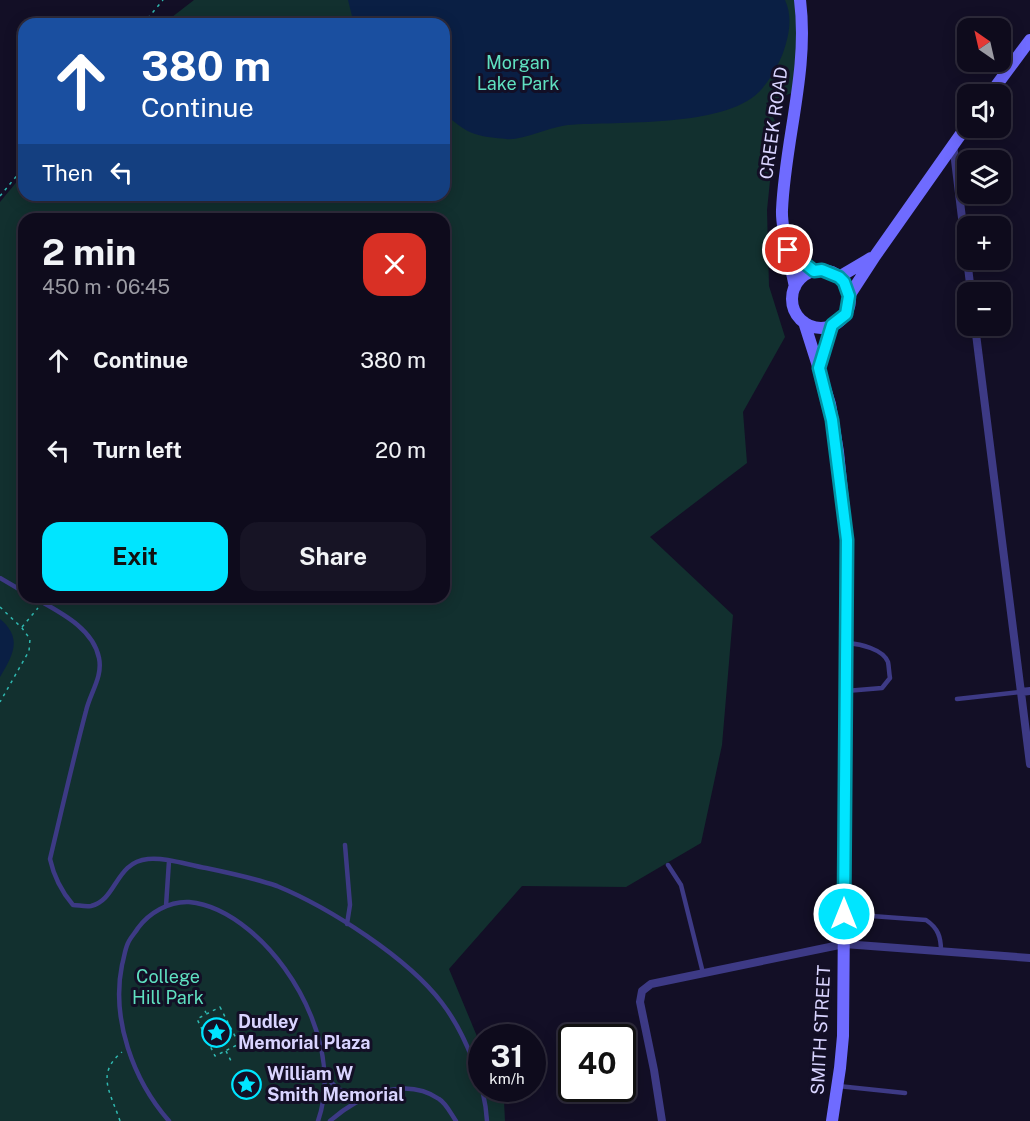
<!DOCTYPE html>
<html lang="en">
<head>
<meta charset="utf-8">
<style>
	body { margin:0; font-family:"Public Sans",sans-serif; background:#171425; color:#f1f3f6; height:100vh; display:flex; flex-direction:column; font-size:22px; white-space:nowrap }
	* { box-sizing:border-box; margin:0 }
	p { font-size:20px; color:#9b9ba3 }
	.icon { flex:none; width:33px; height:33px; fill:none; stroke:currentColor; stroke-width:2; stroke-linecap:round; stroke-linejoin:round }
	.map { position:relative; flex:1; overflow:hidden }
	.panel { position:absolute; left:18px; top:213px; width:432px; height:390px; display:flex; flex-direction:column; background:#0e0b1c; border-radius:18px; box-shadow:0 3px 15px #0003,0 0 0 2px #2e2b3b }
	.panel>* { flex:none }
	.banner { position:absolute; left:18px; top:18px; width:432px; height:183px; border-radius:18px; box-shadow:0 3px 15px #0003,0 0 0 2px #2e2b3b; background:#1a4fa0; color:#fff; overflow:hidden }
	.needle { width:39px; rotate:326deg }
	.controls { position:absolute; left:957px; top:18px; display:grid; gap:12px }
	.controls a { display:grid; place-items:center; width:54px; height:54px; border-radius:12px; background:#0e0b1c; box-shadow:0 3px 15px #0003,0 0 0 2px #2e2b3b; font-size:30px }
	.speed { position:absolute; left:468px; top:1024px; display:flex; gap:12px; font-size:30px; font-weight:700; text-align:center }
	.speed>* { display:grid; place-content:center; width:78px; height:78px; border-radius:50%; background:#0e0b1c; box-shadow:0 3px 15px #0003,0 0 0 2px #2e2b3b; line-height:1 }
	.speed small { font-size:15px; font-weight:400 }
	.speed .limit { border:3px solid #111; border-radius:9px; background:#fff; color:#111 }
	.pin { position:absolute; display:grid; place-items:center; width:51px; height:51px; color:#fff; margin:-26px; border:3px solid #fff; border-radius:50%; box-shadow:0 2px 6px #0007 }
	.me { position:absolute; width:66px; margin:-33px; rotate:0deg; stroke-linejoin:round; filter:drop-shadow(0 0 4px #0008) }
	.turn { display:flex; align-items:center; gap:21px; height:126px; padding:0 24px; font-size:27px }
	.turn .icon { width:78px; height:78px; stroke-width:2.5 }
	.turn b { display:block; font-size:42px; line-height:51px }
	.then { display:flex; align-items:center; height:57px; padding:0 24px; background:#0003; gap:12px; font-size:22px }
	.round { display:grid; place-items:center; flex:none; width:63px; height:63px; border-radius:18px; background:#171425 }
	.overview { display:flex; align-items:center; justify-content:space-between; height:102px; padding:0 24px }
	h1 { font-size:36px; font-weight:700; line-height:45px }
	.cta { display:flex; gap:12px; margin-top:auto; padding:12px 24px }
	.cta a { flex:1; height:69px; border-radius:18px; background:#00e5ff; color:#111; font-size:24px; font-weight:700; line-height:69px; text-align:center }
	.cta a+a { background:#171425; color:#f1f3f6 }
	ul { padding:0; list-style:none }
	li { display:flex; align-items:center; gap:18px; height:90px; padding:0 24px }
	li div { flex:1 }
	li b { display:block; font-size:22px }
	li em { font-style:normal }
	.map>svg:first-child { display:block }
</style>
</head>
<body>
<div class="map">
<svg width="1030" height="1121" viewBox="0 0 1030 1121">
	<rect width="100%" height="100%" fill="#130f26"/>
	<path fill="#12302f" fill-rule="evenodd" d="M194 0H795L803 24 797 91 766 103 776 123 767 210 769 286 785 337 743 412 747 463 650 537 733 615 722 745 701 843 626 887 522 886 449 969 481 1046 482 1089H499L504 1101 505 1121H0V202L24 173V195H444V24H163ZM24 219H444V597H24Z"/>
	<path fill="#0a1f44" d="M348 0H785C793 17 789 36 783 53 777 68 770 80 759 92 723 128 618 121 568 125 550 127 521 141 506 139 496 138 484 137 475 134 464 131 453 120 444 114V24H354Z
		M0 619C23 638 13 655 0 677Z"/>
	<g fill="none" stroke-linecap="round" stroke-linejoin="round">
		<path stroke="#2fb8b0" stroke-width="1.5" stroke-dasharray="3 4.5" stroke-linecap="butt" d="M143 24 163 0
			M0 196 24 167
			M0 607 22 628 30 639 29 651 0 702
			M22 627 38 608
			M202 1004 206 1013
			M220 1007 239 1044 215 1056 197 1019Z
			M226 1051 232 1063
			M120 1121C111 1093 95 1074 122 1052"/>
		<path stroke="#3d3a85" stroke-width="4.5" d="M0 578 24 592
			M33 597C57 611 93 627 99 658 103 677 90 693 86 711 73 760 62 809 50 859 54 877 61 891 73 905 78 905 85 907 91 906 117 900 115 862 148 859 166 857 188 865 206 868 230 873 254 878 277 886 330 908 408 958 442 1003 465 1033 485 1083 487 1121
			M846 691 882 688 890 678C889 673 889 667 888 662 883 649 860 644 848 643
			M957 699 1021 692
			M345 845 350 905 347 924
			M668 865 681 885 703 973
			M166 906 169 861
			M844 914 926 920C938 928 941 937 941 951
			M325 1071C332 1090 346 1094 365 1097
			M838 1086 905 1093
			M169 1121C133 1080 111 1019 122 965 124 958 125 949 128 943 130 938 135 933 138 928 149 913 169 901 189 902 212 904 232 916 249 930 300 972 341 1055 318 1121
			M330 1121C357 1097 404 1075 439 1099 446 1103 451 1114 456 1121"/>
		<path stroke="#3d3a85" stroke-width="8" d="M953 144 971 292
			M975 326 1030 764
			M1021 692 1030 691
			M662 1121 654 1070 640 1002 642 991 651 984 844 944 1030 958"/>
		<path stroke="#6f6bff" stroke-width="12" d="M990 94 1030 40
			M788 250 814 271
			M792 299a29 29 0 1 1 58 0a29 29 0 1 1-58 0Z
			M839 277 871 258
			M795 287C791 267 781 229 782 210 785 140 809 70 800 0
			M849 296 875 256 968 124
			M804 322 830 404 838 452 847 540 843 1036 840 1068 832 1121
			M819 368 832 325"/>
	</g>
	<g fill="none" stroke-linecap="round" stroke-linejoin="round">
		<defs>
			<path id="route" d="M788 250 814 271 822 270 839 277 844 282 849 296 846 314 832 325 819 368 832 420 847 540 844 914"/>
		</defs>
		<use href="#route" stroke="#0095a6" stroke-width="15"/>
		<use href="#route" stroke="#00e5ff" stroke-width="10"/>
	</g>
	<defs>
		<symbol id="sight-ring" viewBox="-11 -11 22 22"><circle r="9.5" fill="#130f26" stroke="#00e5ff" stroke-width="1.5"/><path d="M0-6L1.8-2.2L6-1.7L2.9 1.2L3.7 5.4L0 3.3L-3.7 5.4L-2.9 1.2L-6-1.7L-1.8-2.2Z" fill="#00e5ff"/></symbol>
	</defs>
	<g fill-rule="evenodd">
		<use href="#sight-ring" x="200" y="1016" width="33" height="33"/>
		<use href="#sight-ring" x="230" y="1068" width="33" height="33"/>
	</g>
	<g text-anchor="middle" stroke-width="6" stroke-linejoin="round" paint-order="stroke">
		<g font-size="18" fill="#5fe0c0" stroke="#130f26">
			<text x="518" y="69">Morgan<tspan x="518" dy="21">Lake Park</tspan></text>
			<text x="168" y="983">College<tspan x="168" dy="21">Hill Park</tspan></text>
		</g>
		<g font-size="18" fill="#d9d4ff" stroke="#130f26">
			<text transform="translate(774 123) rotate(-82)" y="6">CREEK ROAD</text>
			<text transform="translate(821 1030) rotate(-87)" y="6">SMITH STREET</text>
		</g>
		<g font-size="18" font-weight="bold" fill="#d9d4ff" stroke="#130f26" text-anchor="start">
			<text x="238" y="1028">Dudley<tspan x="238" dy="21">Memorial Plaza</tspan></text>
			<text x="267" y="1080">William W<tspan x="267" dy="21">Smith Memorial</tspan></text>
		</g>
	</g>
</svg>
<div class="controls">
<a><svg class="needle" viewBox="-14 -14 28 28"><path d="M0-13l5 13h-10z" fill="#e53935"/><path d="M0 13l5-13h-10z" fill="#9b9ba3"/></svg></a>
<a><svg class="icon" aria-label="sound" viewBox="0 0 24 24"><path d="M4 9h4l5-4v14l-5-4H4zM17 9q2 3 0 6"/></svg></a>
<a><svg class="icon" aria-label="layers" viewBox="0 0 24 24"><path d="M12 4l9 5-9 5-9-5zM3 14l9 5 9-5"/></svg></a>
<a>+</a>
<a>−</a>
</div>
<div class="speed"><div>31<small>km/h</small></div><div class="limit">40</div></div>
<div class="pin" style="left:788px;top:250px;background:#d93025"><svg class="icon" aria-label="arrive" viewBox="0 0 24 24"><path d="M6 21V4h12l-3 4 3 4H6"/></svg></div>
<svg class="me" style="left:844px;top:914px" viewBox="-20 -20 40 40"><circle r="17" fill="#00e5ff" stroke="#fff" stroke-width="3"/><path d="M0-11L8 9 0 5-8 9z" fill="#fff"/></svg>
<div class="banner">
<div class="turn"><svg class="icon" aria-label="ahead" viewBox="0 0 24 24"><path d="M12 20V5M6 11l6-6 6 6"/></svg><div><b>380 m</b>Continue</div></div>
<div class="then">Then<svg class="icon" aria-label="left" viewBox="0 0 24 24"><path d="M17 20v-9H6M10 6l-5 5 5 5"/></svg></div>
</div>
<section class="panel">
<div class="overview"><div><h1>2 min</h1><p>450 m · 06:45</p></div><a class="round" style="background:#d93025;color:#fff"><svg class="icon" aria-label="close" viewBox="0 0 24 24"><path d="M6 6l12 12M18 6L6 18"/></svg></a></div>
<ul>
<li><svg class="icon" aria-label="ahead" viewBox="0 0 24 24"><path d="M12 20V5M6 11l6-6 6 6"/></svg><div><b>Continue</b></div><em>380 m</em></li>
<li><svg class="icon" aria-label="left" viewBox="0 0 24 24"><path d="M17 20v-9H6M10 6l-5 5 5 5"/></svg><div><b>Turn left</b></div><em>20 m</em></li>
</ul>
<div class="cta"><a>Exit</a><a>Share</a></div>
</section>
</div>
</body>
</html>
